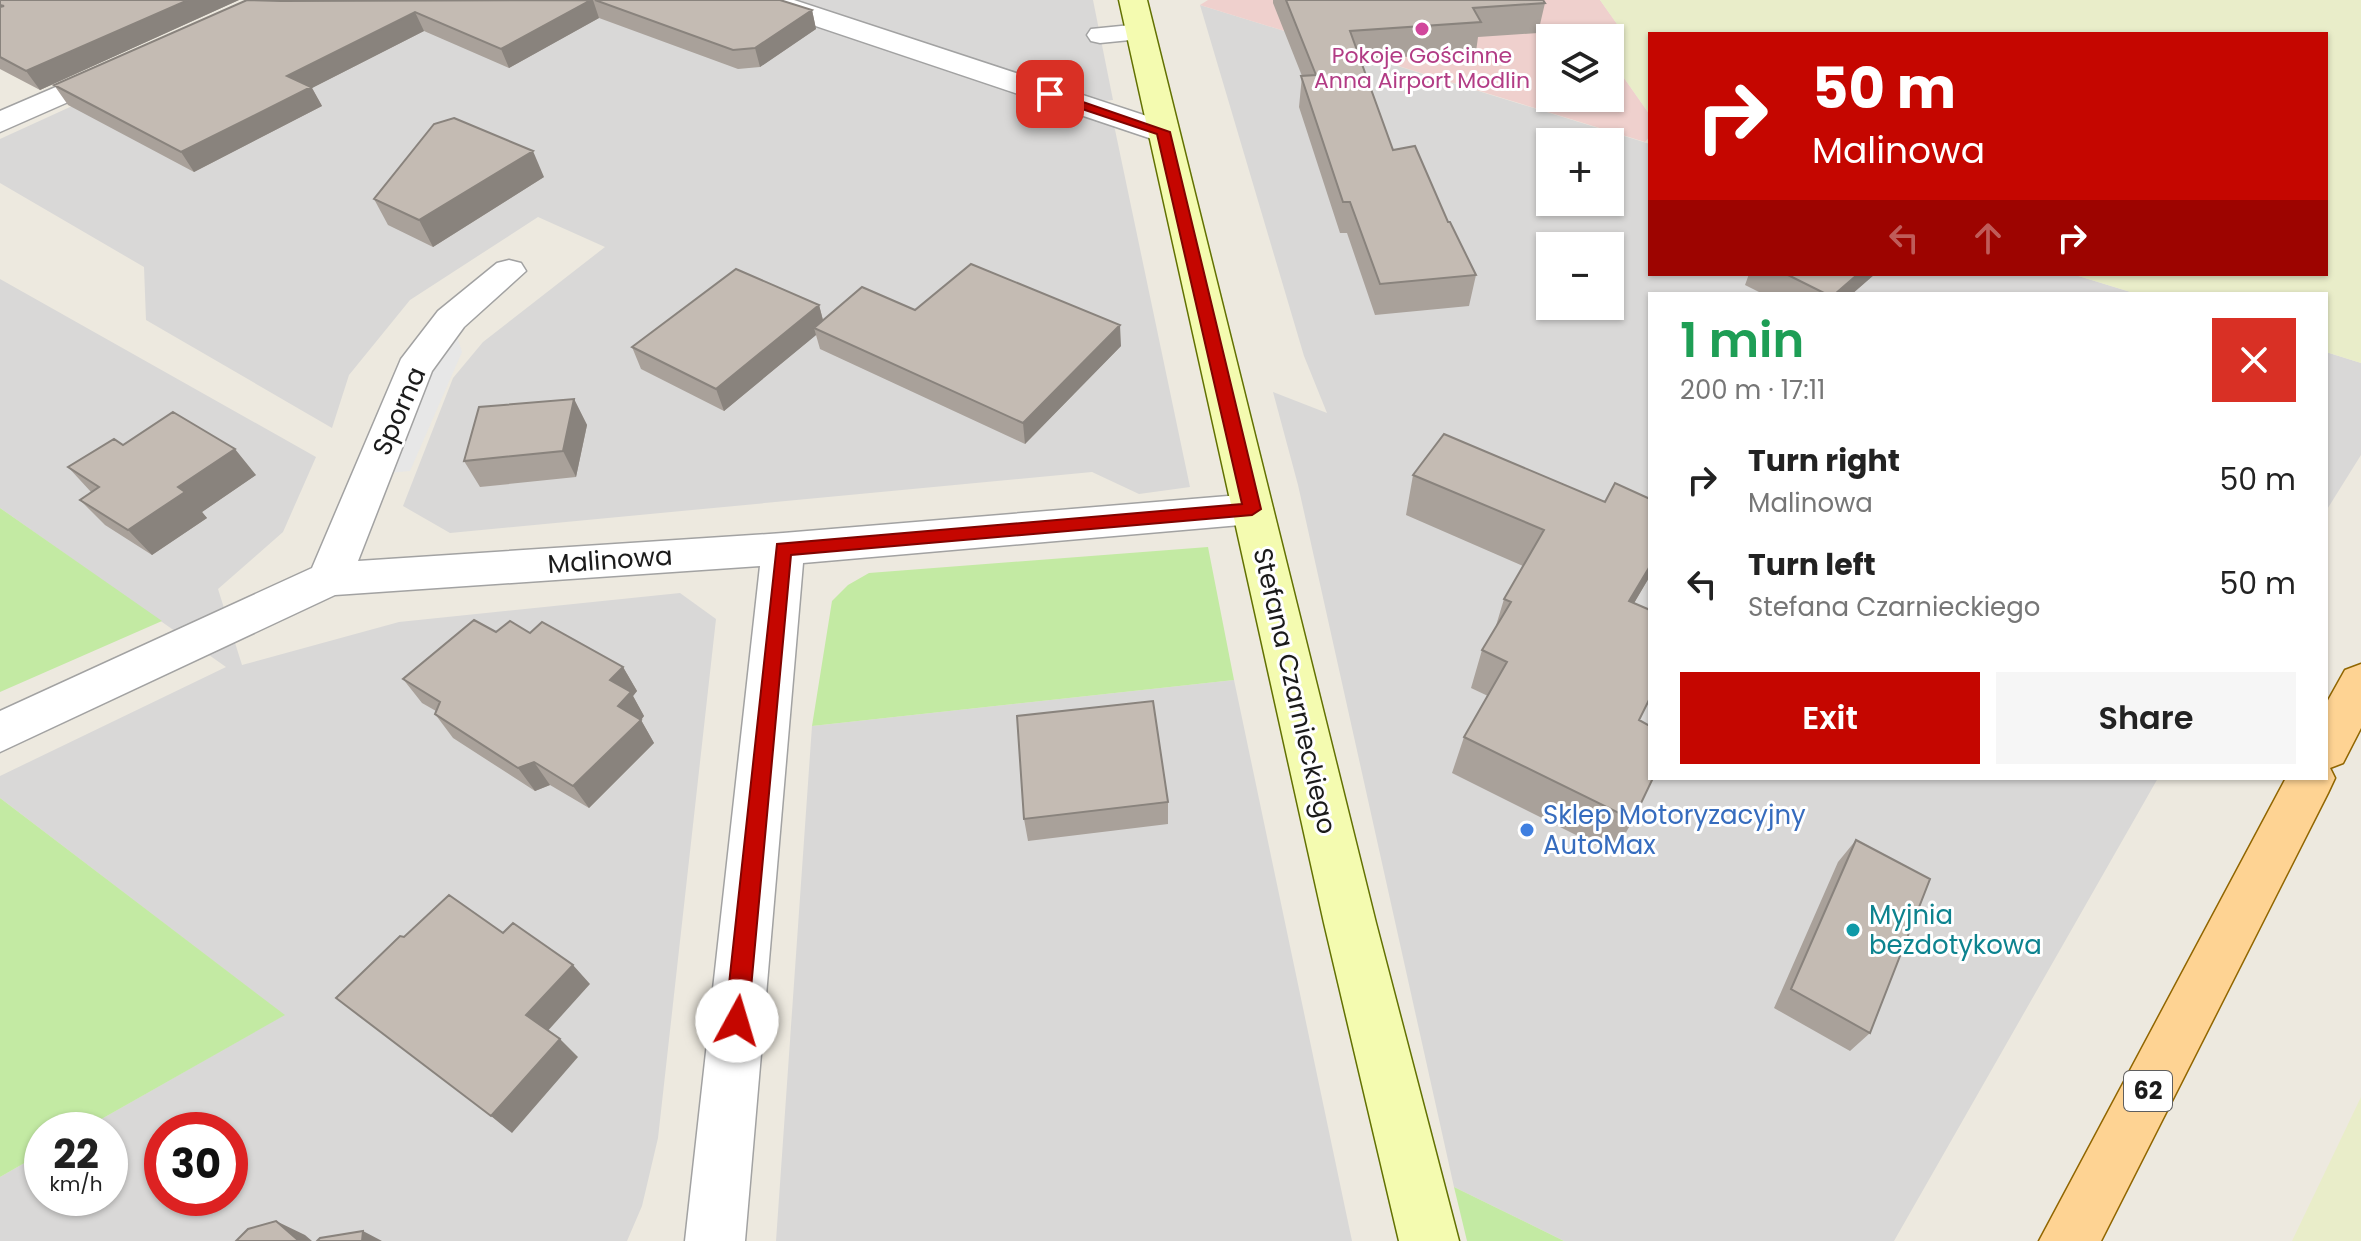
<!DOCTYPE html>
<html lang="en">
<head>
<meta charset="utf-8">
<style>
	body { margin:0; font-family:Poppins,sans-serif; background:#f6f6f6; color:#222; height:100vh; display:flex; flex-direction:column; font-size:30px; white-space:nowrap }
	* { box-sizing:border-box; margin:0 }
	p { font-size:26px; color:#767676 }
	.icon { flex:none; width:44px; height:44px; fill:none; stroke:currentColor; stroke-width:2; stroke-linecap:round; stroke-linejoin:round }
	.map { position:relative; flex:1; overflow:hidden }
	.details { position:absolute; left:1648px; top:292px; width:680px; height:488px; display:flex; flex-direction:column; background:#fff; border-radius:0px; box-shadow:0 2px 6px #0004 }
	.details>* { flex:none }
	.hud { position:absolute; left:1648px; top:32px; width:680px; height:244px; border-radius:0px; box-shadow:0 2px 6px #0004; background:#c50600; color:#fff; overflow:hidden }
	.fabs { position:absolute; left:1536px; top:24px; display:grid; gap:16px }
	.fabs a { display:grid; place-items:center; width:88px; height:88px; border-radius:0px; background:#fff; box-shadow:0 2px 6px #0004; font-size:40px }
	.speed { position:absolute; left:24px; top:1112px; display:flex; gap:16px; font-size:40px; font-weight:700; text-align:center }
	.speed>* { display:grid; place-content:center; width:104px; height:104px; border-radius:50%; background:#fff; box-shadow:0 2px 6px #0004; line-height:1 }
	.speed small { font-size:20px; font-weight:400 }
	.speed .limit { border:12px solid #d22; background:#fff; color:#111 }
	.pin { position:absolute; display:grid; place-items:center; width:68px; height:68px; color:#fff; margin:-34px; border-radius:16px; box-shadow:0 4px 12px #0006 }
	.me { position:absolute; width:88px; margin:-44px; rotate:6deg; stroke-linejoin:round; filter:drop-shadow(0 0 6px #0008) }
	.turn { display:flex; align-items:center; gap:28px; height:168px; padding:0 32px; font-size:36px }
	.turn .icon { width:104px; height:104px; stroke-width:2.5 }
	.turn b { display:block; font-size:56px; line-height:68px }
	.lanes { display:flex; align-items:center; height:76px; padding:0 32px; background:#0003; justify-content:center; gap:40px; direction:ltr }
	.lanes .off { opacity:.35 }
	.round { display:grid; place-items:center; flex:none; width:84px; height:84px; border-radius:0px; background:#f6f6f6 }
	.overview { display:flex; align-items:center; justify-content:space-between; height:136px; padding:0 32px }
	h1 { font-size:48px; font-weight:600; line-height:60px; color:#1e9e55 }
	.button { display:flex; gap:16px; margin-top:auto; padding:16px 32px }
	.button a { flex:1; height:92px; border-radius:0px; background:#c50600; color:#fff; font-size:32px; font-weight:600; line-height:92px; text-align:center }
	.button a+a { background:#f6f6f6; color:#222 }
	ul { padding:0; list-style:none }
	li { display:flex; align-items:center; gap:24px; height:104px; padding:0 32px }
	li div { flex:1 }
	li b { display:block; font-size:30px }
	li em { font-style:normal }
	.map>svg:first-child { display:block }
</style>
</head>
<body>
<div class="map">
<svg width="2361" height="1241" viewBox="0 0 2361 1241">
	<rect width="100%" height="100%" fill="#ede9df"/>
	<path fill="#d9d8d7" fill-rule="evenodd" d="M304 0H755L1114 125 1190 487 1139 494 1092 472 450 533 403 506 453 378 483 342 605 247 538 217 410 300 349 375 332 428 146 320 144 267 0 183V139Z
		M787 0H1093L1113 100 1089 102Z
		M1200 5 1650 144V274H2072L2137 294H1650V778H2158L1894 1241H1564L1454 1187 1298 485 1273 392 1327 413 1304 356ZM1550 142H1610V202H1550ZM1550 246H1610V306H1550Z
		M0 279 316 457 283 532 218 589 242 665 399 622 680 593 716 619 658 1138 642 1206 627 1241H0V1177L42 1153V1198H110V1130H82L284 1015 0 798V776L226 667 0 508ZM162 1130H230V1198H162Z
		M2326 352 2361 363V455L2326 511Z
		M1234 680 1352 1241H776L812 726Z"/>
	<path fill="#efd0cd" d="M1208 0H1600L1620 28 1591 31 1596 38H1550V98H1610V58L1650 115V136L1645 142 1200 5Z"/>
	<path fill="#e9edc9" d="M1600 0H2361V363L2326 352V294H2137L2072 274H2326V34H1650V115L1610 58V38H1596L1590 30 1619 27Z
		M2361 1097V1241H2292Z"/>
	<path fill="#c3eaa3" d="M0 508 162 621 0 692Z
		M1208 547 1234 680 812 726 832 601 848 585 869 573Z
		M0 798 285 1015 82 1130H42V1153L0 1177Z
		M1454 1187 1564 1241H1467Z"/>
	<path fill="#e7e7e7" d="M454 327 462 352 410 471 377 474Z"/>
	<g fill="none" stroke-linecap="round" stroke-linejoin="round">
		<defs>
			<path id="lane" d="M1141 24 1150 26 1154 32 1150 38 1100 43 1091 41 1087 35 1091 29Z"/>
			<path id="street" d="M752 0H794L1174 125 1179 132 1174 139 1163 141 1152 139 756 6Z
				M114 62 125 65 129 71 125 77 0 132V111Z
				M509 260 521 263 526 271 464 327 432 371 358 561 783 533 1252 494 1267 498 1273 509 1267 520 1252 524 803 563 745 1241H685L760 566 335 595 0 752V711L312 568 401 359 438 311 497 263Z"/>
			<path id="secondary" d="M1119 0H1147L1376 923 1459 1241H1399L1324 923Z"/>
			<path id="primary" d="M2361 664V728L2343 763 2330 768 2335 778 2328 793 2101 1241H2039L2286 778H2326V704L2345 670Z"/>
		</defs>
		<use href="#lane" stroke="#a2a2a2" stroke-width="3"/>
		<use href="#street" stroke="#a2a2a2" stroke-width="3"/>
		<use href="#secondary" stroke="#627102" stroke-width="3"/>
		<use href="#primary" stroke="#916600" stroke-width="3"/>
		<use href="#lane" fill="#fff" fill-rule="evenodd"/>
		<use href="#street" fill="#fff" fill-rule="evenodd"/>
		<use href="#secondary" fill="#f4fbb0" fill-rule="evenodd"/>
		<use href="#primary" fill="#fed393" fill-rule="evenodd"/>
	</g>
	<path fill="#a9a19a" d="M0 0H239L40 90 0 69Z
		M283 0H780L812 10 816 29 760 67 738 69 599 18 509 68 424 31 312 88 322 106 194 172 68 105 54 85Z
		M1273 0H1543L1545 3 1538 33 1478 37 1476 52 1360 60 1393 150 1448 222 1476 275 1469 306 1375 315 1347 233H1340L1299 107 1302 76 1273 3Z
		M544 177 433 247 388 225 374 199Z
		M1749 274H1875L1852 294H1763L1745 285Z
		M819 305 823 320 915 310 1121 346 1025 444 820 349 816 335 724 411 641 369 632 347Z
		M574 399 587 425 576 477 480 487 464 461Z
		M123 445 256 475 202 512 207 518 152 555 105 525 80 500 91 492 68 467Z
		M1413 475 1605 502 1650 499V576L1634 603 1639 721 1633 820 1614 854 1452 773 1464 737 1488 696 1471 688 1482 650 1495 629 1504 599 1523 566 1406 515Z
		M496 632 530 633 623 667 637 691 633 696 644 716 641 720 654 743 589 808 550 785 535 791 453 738 435 714 436 711 422 703 403 679Z
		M1168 802V824L1028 841 1024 819Z
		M1856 840 1870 1033 1850 1051 1774 1008 1838 862Z"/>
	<path fill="#89837d" d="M188 0H239L40 90 26 71Z
		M591 0H593L599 18 509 68 501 49Z
		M812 10 816 29 760 67 755 48Z
		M415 12 424 31 312 88 322 106 194 172 181 152 287 76Z
		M533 151 544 177 433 247 419 220Z
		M1858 274H1875L1852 294H1835Z
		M819 305 825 328H814L816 335 724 411 716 389Z
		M1120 325 1121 346 1025 444 1023 423Z
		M574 399 587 425 576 477 563 451Z
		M235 449 256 475 202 512 207 518 152 555 128 530 178 487Z
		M1650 566V576L1613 639 1629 601Z
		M623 667 637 691 633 696 644 716 641 720 654 743 589 808 573 786 618 706 610 680Z
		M534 762 550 785 535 791 518 768Z
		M573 965 590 984 545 1034 526 1015Z
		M560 1039 578 1057 512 1133 491 1116Z
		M276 1221 305 1235 312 1241H299Z
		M363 1231 382 1241H362Z"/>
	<path fill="#c4bbb3" stroke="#89837d" stroke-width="2" d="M0 0H188L26 71 0 57V7L4 6 0 5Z
		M247 0 281 1 591 0 501 49 415 12 287 76 311 87 181 152 54 85Z
		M595 0H780L812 10 755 48 733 50Z
		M1286 0H1543L1545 3 1473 8 1481 22 1350 31 1393 150 1415 146 1448 222H1450L1476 275 1380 284 1350 202H1343L1301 76 1316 75Z
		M454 118 533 151 419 220 374 199 434 124Z
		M971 264 1120 325 1023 423 814 328 862 287 915 310Z
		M736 269 819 305 716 389 632 347Z
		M1786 274H1858L1835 294H1826Z
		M574 399 563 451 464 461 479 407Z
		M173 412 235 449 178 487 185 492 128 530 80 500 99 487 68 467 114 439 123 445Z
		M1444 434 1605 502 1615 483 1650 499V566L1629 601 1650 610V698L1639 720 1650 726V778H1653L1633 820 1464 737 1507 662 1482 650 1511 602 1504 599 1544 530 1413 475Z
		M474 620 496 632 510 621 530 633 542 622 623 667 610 680 631 692 618 706 641 720 573 786 534 762 518 768 435 714 440 702 403 679Z
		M1153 701 1168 802 1024 819 1017 716Z
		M1856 840 1930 879 1870 1033 1791 989Z
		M449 895 503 933 513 923 573 965 526 1015 560 1039 491 1116 336 998 400 936 404 937Z
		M276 1221 299 1241H236L248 1229Z
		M363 1231 362 1241H317L320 1238Z"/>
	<path fill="#c50600" stroke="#800400" stroke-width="2" d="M1046 92H1054L1170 132 1261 509 1252 515 791 555 748 1021 745 1028 737 1032 729 1028 725 1021 777 544 1242 504 1157 134 1046 97Z"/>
	<circle fill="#d1479c" stroke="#fff" stroke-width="3" cx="1422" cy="29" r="8"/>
	<circle fill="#3f7fe0" stroke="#fff" stroke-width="3" cx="1527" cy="830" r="8"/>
	<circle fill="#0f9aa8" stroke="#fff" stroke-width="3" cx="1853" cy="930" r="8"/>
	<g text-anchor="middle" stroke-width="6" stroke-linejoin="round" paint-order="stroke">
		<g font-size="22" fill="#b23c85" stroke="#fff">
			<text x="1422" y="63">Pokoje Gościnne<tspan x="1422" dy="25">Anna Airport Modlin</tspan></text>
		</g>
		<rect fill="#fff" stroke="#5f5f5f" stroke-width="2" x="2124" y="1071" width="48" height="40" rx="6"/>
		<g font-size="24" font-weight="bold" fill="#1b1b1b">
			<text x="2148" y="1099">62</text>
		</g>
		<g font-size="26" fill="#1b1b1b" stroke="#fff">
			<text transform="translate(399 411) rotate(-66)" y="9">Sporna</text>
			<text transform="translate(610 560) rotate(-4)" y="9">Malinowa</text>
			<text transform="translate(1295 691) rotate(77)" y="9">Stefana Czarnieckiego</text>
		</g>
		<g font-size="26" fill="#366cbe" stroke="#fff" text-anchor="start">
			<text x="1543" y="824">Sklep Motoryzacyjny<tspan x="1543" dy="30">AutoMax</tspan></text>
		</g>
		<g font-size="26" fill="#0d838f" stroke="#fff" text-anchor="start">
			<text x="1869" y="924">Myjnia<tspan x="1869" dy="30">bezdotykowa</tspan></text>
		</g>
	</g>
</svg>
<div class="fabs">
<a><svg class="icon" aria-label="layers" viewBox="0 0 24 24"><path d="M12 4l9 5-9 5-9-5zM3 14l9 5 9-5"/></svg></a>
<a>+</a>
<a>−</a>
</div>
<div class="speed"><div>22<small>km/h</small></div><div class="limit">30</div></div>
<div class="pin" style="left:1050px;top:94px;background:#d93025"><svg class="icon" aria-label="arrive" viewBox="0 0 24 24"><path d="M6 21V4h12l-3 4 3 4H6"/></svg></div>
<svg class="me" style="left:737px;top:1021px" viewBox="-20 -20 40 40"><circle r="19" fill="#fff"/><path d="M0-13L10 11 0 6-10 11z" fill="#c50600"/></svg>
<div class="hud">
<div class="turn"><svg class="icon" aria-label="right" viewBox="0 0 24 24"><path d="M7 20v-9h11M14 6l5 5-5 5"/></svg><div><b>50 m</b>Malinowa</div></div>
<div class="lanes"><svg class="icon off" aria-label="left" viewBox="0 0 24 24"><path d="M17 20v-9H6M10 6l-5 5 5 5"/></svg><svg class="icon off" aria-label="ahead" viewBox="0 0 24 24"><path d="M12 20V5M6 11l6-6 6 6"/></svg><svg class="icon" aria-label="right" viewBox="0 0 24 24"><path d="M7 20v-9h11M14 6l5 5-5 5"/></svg></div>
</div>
<section class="details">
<div class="overview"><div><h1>1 min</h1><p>200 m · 17:11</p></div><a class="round" style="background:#d93025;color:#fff"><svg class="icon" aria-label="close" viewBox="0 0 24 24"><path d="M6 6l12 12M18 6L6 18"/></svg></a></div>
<ul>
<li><svg class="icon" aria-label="right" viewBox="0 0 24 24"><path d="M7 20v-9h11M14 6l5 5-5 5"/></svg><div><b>Turn right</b><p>Malinowa</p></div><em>50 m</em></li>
<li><svg class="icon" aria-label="left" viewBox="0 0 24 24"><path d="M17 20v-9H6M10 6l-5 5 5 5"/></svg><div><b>Turn left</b><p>Stefana Czarnieckiego</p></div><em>50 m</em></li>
</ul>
<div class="button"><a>Exit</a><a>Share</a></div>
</section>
</div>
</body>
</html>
